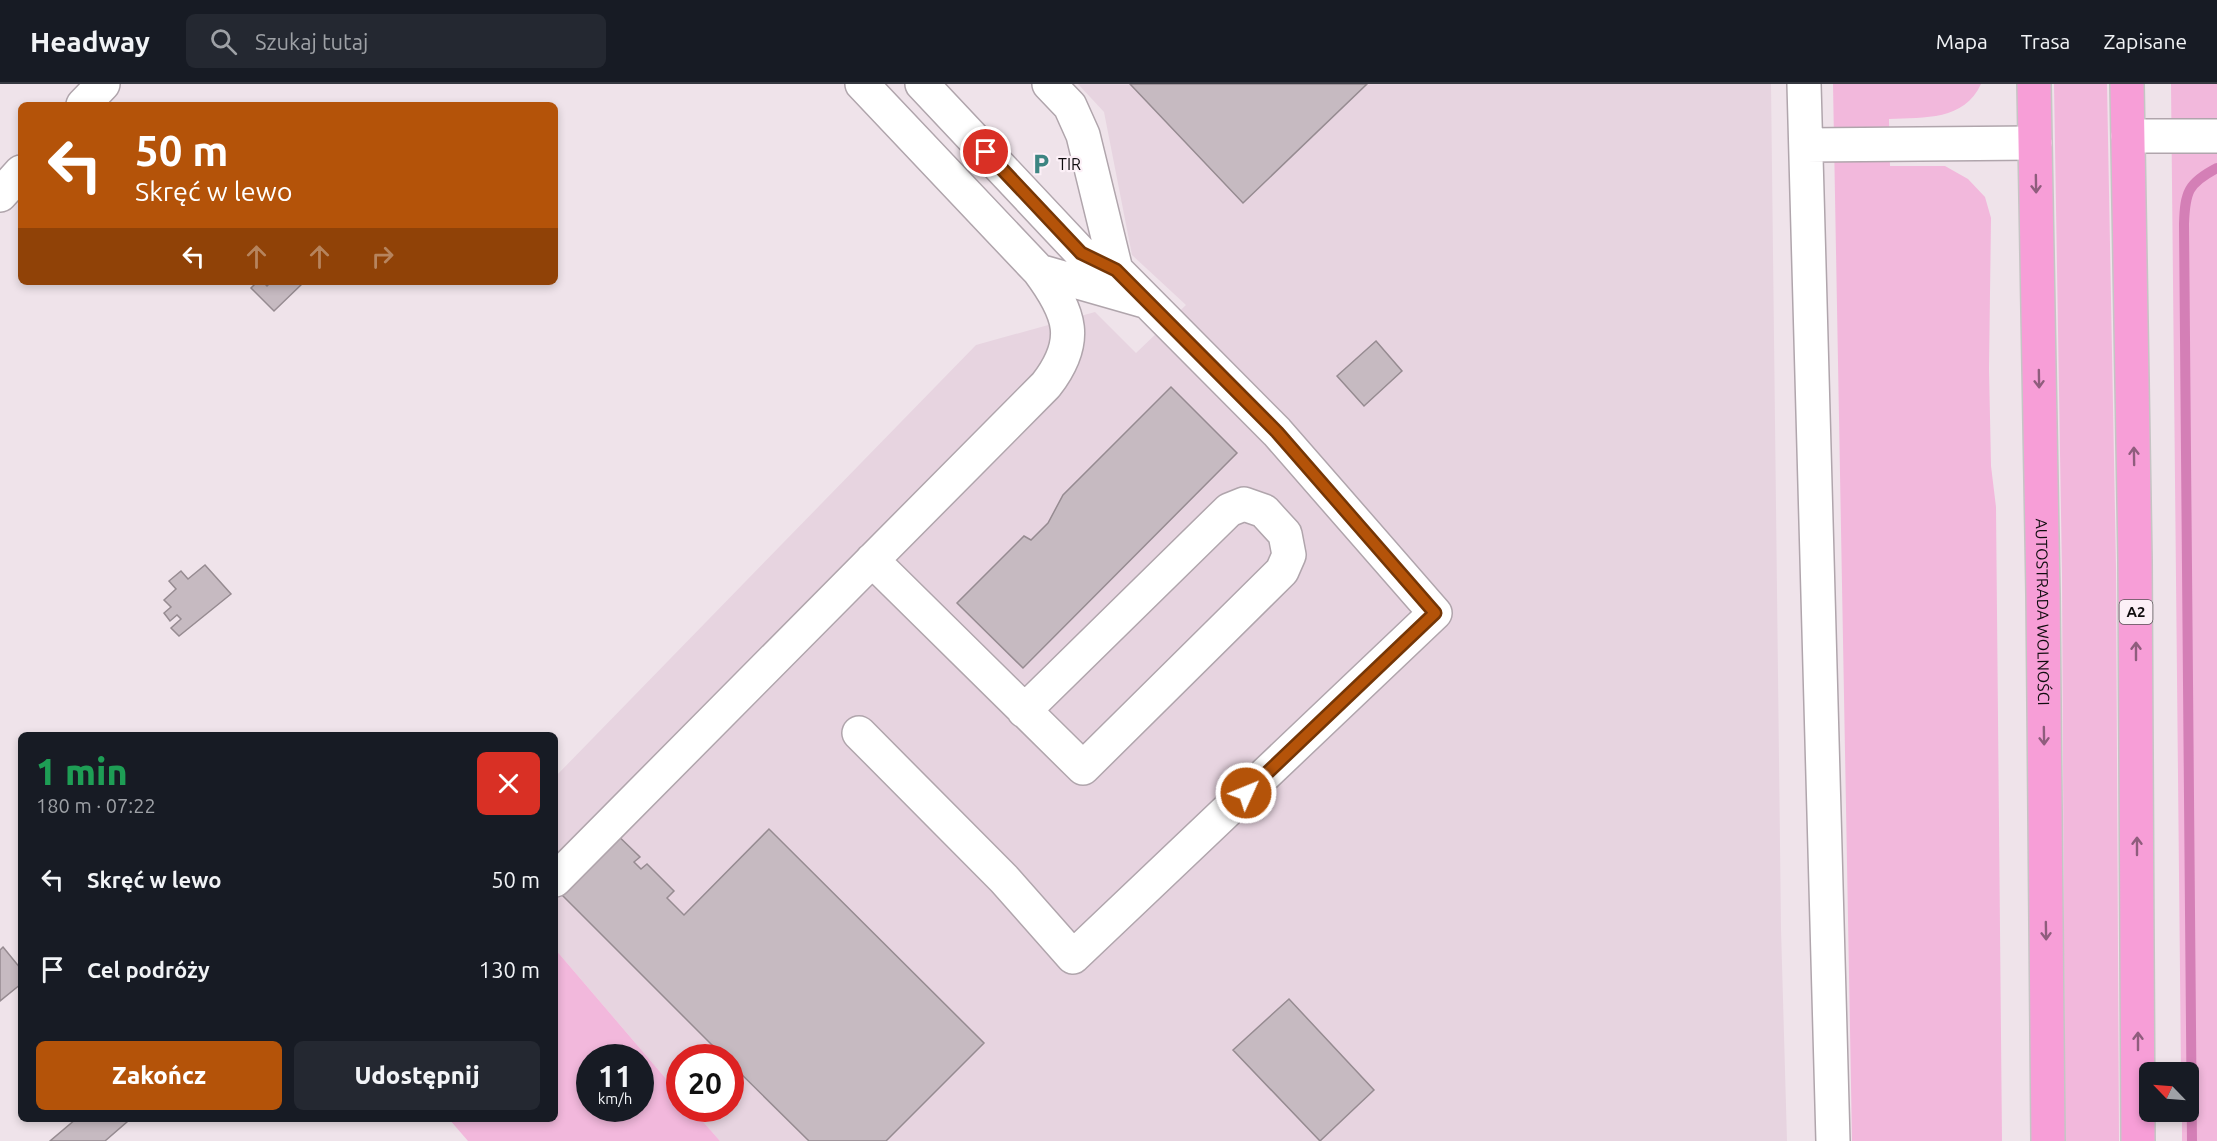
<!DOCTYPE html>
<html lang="pl">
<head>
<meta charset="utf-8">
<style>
	body { margin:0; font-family:Ubuntu,sans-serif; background:#242831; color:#f1f3f6; height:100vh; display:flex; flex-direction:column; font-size:22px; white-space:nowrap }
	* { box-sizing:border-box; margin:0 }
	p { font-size:20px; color:#9ea1a6 }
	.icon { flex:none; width:33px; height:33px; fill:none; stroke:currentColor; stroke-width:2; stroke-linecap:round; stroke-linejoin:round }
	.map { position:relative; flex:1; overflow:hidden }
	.details { position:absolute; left:18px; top:648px; width:540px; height:390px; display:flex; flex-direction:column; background:#171b24; border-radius:9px; box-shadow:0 3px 9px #0003 }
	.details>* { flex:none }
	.banner { position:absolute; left:18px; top:18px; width:540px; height:183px; border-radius:9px; box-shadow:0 3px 9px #0003; background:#b45309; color:#fff; overflow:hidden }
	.needle { width:39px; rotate:295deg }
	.buttons { position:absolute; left:2139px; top:978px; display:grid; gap:12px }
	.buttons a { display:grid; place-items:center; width:60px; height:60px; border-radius:9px; background:#171b24; box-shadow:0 3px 9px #0003; font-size:30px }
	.speed { position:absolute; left:576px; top:960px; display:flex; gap:12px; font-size:30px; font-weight:700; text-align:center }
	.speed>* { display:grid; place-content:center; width:78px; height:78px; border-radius:50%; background:#171b24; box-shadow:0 3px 9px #0003; line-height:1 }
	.speed small { font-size:15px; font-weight:400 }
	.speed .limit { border:9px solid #d22; background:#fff; color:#111 }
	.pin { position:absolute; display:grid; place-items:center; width:51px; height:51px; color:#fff; margin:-26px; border:3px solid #fff; border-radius:50%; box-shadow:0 2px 6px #0007 }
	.me { position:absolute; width:66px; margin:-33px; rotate:46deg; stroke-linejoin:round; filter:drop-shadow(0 0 4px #0008) }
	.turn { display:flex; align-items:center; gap:21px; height:126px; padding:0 18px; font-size:27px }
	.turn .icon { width:78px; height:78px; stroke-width:2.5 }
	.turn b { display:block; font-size:42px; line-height:51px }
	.lanes { display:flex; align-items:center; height:57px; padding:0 18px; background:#0003; justify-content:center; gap:30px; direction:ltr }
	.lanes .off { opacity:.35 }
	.round { display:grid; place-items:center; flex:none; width:63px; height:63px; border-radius:9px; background:#242831 }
	.head { display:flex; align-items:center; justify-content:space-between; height:102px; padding:0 18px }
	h1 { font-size:36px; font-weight:800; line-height:45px; color:#1e9e55 }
	.action { display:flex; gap:12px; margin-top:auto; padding:12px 18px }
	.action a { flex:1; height:69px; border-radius:9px; background:#b45309; color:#fff; font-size:24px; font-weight:800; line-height:69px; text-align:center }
	.action a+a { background:#242831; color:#f1f3f6 }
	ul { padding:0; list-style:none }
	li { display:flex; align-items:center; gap:18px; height:90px; padding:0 18px }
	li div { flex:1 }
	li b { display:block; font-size:22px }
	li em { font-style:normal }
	header { display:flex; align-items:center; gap:36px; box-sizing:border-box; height:84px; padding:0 30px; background:#171b24; border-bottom:2px solid #363941 }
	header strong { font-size:28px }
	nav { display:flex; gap:33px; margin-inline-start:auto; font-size:21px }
	.search { width:420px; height:54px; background:#242831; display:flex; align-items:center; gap:15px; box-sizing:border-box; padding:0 21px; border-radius:9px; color:#9ea1a6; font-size:22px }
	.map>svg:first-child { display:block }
</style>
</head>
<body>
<header>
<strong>Headway</strong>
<div class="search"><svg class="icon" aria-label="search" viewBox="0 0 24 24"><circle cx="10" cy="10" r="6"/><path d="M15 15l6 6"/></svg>Szukaj tutaj</div>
<nav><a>Mapa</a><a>Trasa</a><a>Zapisane</a></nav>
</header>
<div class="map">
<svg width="2217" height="1057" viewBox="0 0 2217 1057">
	<rect width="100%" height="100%" fill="#efe3ea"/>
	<path fill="#e7d4e0" d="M1078 0H1771L1781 845 1787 1057H720L692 1025 730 1024V974H680L679 1010 555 865V693L976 261 1095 228 1136 269 1186 221 1132 171 1104 28Z"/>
	<path fill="#f2b8dc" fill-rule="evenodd" d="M1833 0H1981C1964 37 1925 33 1889 35L1890 82H1945L1968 95 1985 113 1991 134 1989 285 1991 382 1996 423 2002 1057H1852Z
		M2054 0H2107L2116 483 2119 1057H2065L2062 491Z
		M2171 0H2217V1057H2182V1028H2188V988H2181Z
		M555 865 679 1010 680 1024 692 1025 720 1057H468L449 1035H555ZM590 974H640V1024H590Z"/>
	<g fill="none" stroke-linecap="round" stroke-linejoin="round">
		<path stroke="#d47fb6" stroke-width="10" d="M2192 1057 2184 140C2185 108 2188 99 2217 84"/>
	</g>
	<path fill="#c6bac1" stroke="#968b91" stroke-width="1.5" d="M1130 0H1367L1243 119Z
		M257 198H263L267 202 271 198H304L274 227 251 204Z
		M1376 257 1402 287 1364 322 1337 292Z
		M1171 303 1237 369 1023 584 957 519 1024 452 1031 456 1048 439 1063 411Z
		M205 481 231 510 179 552 171 544 181 535 177 531 170 537 164 529 171 523 164 516 176 505 169 497 181 487 188 495Z
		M609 743 640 773 634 778 641 785 647 780 674 807 667 814 684 831 769 745 984 959 886 1057H809L730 979V974H725L555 804Z
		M3 863 21 885V900L0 917V866Z
		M1289 915 1374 1006 1320 1057 1233 966Z
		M76 1035H127L128 1037 105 1057H50Z"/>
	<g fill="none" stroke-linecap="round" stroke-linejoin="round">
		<defs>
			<path id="minor" d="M922 0 1081 169 1116 186
				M1804 0 1833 1057
				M83 21 103 0
				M2128 52H2217
				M1806 61 2035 59
				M0 111 21 88
				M1039 187 1144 217
				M872 476 1083 684 1282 487 1289 471 1285 450 1264 427 1244 420 1229 426 1024 627
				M859 649 1004 795 1073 873 1435 529 1277 348 1116 186 1083 51 1070 22 1049 0
				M555 796 1046 301C1080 257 1071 230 1039 187L862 0"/>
			<g id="highway">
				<path id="s1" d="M2034 0 2043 510 2048 1057"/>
				<path d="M2127 0 2135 476 2138 1057"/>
			</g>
		</defs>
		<use href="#minor" stroke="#b0a5ac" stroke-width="36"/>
		<use href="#highway" stroke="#c6c5c5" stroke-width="36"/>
		<use href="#minor" stroke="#fff" stroke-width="33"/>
		<use href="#highway" stroke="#f79ed7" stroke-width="33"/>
	</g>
	<defs><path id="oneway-shaft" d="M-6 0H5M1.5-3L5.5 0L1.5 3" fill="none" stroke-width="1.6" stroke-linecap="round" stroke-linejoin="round" transform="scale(1.5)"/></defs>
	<g stroke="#8f5d7d">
		<use href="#oneway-shaft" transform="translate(2036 100) rotate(89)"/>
		<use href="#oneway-shaft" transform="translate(2039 295) rotate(89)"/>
		<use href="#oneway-shaft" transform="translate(2134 372) rotate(-91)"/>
		<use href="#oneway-shaft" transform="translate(2136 567) rotate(-90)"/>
		<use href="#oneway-shaft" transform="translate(2044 652) rotate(89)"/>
		<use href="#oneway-shaft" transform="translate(2137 762) rotate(-90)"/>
		<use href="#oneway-shaft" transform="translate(2046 847) rotate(89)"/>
		<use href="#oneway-shaft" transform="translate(2138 957) rotate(-90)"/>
	</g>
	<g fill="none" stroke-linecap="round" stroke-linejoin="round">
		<defs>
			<path id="route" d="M986 68 1081 169 1116 186 1277 348 1435 529 1246 709"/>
		</defs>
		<use href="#route" stroke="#753606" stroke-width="15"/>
		<use href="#route" stroke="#b45309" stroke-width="10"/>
	</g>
	<defs>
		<symbol id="parking-bare" viewBox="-9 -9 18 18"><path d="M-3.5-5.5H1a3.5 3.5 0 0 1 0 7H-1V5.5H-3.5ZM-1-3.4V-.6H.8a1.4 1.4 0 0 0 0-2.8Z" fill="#3d8582" stroke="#fcf0f7" stroke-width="2.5" paint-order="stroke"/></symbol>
	</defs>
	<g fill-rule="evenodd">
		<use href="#parking-bare" x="1026" y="65" width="30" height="30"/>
	</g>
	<g text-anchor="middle" stroke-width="4.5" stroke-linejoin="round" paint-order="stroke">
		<rect fill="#fcf0f7" stroke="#575155" stroke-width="1.5" x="2119.5" y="516" width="33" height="24" rx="4.5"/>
		<g font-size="15" font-weight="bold" fill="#100d0f">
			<text x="2136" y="533">A2</text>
		</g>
		<g font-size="16" fill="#100d0f" stroke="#fcf0f7" text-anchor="start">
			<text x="1058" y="86">TIR</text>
		</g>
		<g font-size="16" fill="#100d0f" stroke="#fcf0f7">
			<text dy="6" stroke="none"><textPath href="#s1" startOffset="528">AUTOSTRADA WOLNOŚCI</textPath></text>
		</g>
	</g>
</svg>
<div class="buttons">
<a><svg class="needle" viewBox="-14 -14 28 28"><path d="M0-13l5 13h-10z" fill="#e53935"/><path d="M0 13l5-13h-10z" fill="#9ea1a6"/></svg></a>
</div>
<div class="speed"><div>11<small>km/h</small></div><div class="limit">20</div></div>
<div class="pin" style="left:986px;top:68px;background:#d93025"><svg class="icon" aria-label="arrive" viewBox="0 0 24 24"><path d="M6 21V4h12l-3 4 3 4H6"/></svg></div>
<svg class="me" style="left:1246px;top:709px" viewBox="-20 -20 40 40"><circle r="17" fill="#b45309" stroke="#fff" stroke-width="3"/><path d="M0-11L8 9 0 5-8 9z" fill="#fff"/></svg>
<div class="banner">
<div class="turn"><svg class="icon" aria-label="left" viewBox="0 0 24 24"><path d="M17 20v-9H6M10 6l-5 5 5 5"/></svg><div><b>50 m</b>Skręć w lewo</div></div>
<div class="lanes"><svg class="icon" aria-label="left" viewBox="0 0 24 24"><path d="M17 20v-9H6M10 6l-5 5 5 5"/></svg><svg class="icon off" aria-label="ahead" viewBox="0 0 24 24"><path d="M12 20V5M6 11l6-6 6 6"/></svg><svg class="icon off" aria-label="ahead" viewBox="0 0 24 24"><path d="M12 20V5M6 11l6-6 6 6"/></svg><svg class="icon off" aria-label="right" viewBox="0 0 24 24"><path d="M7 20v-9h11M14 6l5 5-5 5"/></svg></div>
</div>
<section class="details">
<div class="head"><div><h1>1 min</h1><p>180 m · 07:22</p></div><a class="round" style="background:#d93025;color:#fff"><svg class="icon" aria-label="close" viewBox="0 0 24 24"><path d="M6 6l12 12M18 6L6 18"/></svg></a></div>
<ul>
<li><svg class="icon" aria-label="left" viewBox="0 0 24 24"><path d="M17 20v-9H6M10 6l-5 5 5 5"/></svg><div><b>Skręć w lewo</b></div><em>50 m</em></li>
<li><svg class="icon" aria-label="arrive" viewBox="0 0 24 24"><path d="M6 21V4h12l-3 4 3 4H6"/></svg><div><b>Cel podróży</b></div><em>130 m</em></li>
</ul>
<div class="action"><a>Zakończ</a><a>Udostępnij</a></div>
</section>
</div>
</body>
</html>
